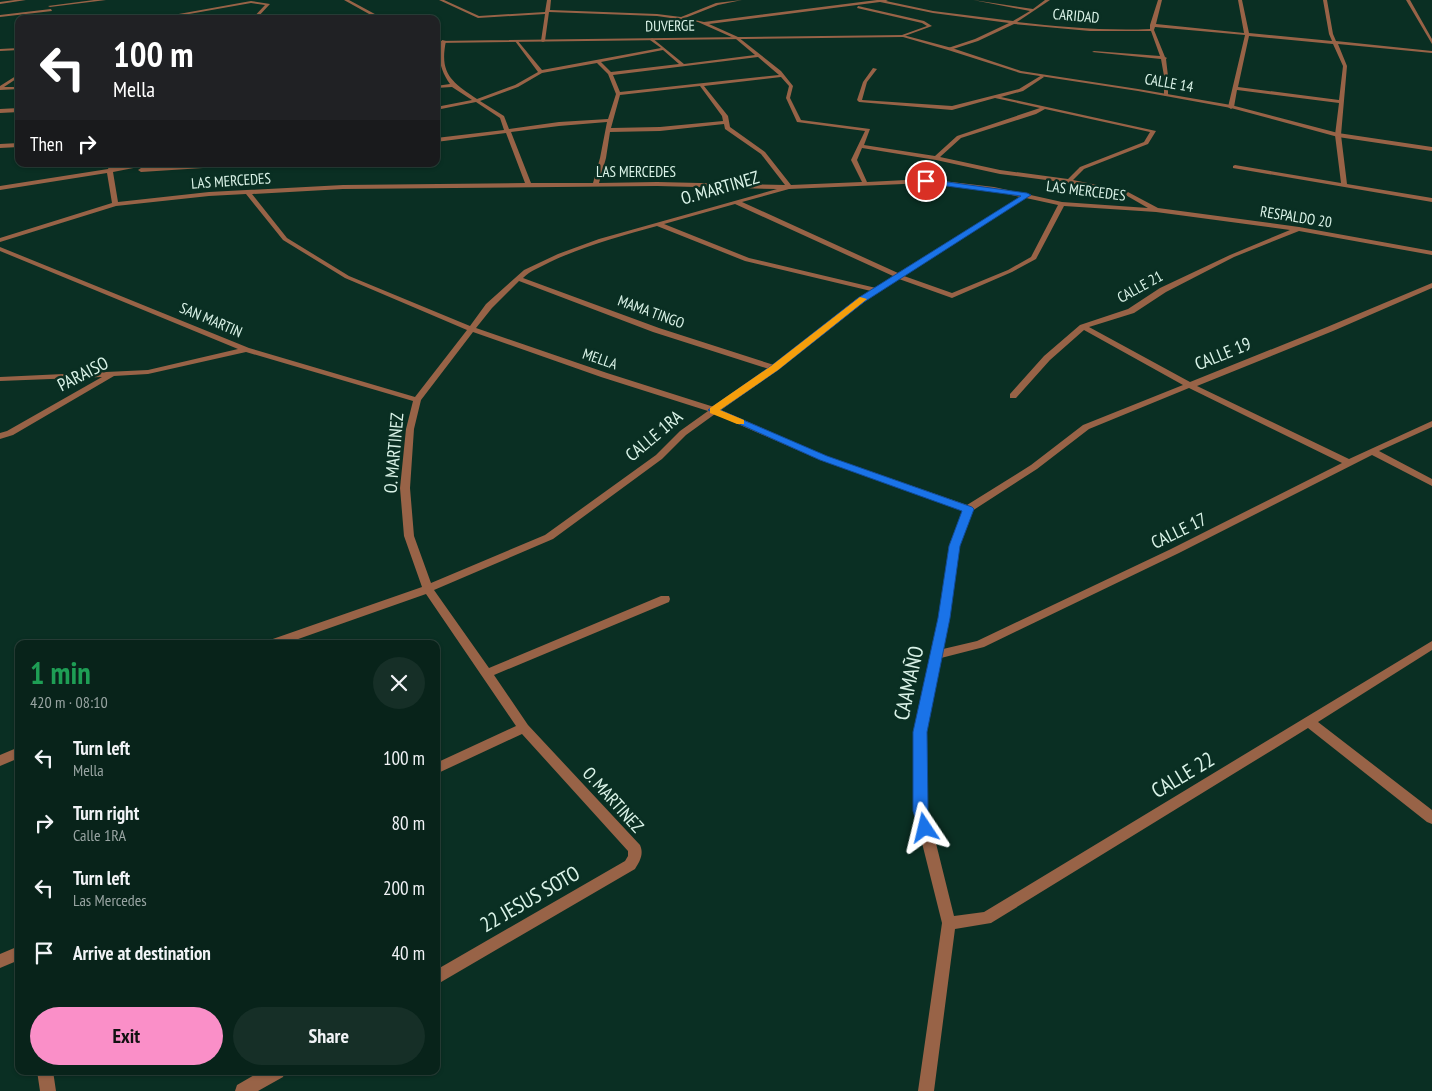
<!DOCTYPE html>
<html lang="en">
<head>
<meta charset="utf-8">
<style>
	body { margin:0; font-family:"PT Sans Narrow",sans-serif; background:#162f27; color:#f1f3f6; height:100vh; display:flex; flex-direction:column; font-size:19px; white-space:nowrap }
	* { box-sizing:border-box; margin:0 }
	p { font-size:16px; color:#98a4a2 }
	.icon { flex:none; width:28px; height:28px; fill:none; stroke:currentColor; stroke-width:2; stroke-linecap:round; stroke-linejoin:round }
	.map { position:relative; flex:1; overflow:hidden }
	.details { position:absolute; left:15px; top:640px; width:425px; height:435px; display:flex; flex-direction:column; background:#08231a; border-radius:10px; box-shadow:0 1px 4px #0004,0 0 0 1px #294039 }
	.details>* { flex:none }
	.hud { position:absolute; left:15px; top:15px; width:425px; height:152px; border-radius:10px; box-shadow:0 1px 4px #0004,0 0 0 1px #294039; background:#202124; color:#fff; overflow:hidden }
	.pin { position:absolute; display:grid; place-items:center; width:42px; height:42px; color:#fff; margin:-21px; border:2px solid #fff; border-radius:50%; box-shadow:0 1px 5px #0007 }
	.me { position:absolute; width:55px; margin:-28px; rotate:350deg; stroke-linejoin:round; filter:drop-shadow(0 0 4px #0008) }
	.turn { display:flex; align-items:center; gap:18px; height:105px; padding:0 15px; font-size:22px }
	.turn .icon { width:65px; height:65px; stroke-width:2.5 }
	.turn b { display:block; font-size:35px; line-height:42px }
	.then { display:flex; align-items:center; height:48px; padding:0 15px; background:#0003; gap:10px; font-size:19px }
	.round { display:grid; place-items:center; flex:none; width:52px; height:52px; border-radius:26px; background:#162f27 }
	.headline { display:flex; align-items:center; justify-content:space-between; height:85px; padding:0 15px }
	h1 { font-size:30px; font-weight:600; line-height:38px; color:#1e9e55 }
	.cta { display:flex; gap:10px; margin-top:auto; padding:10px 15px }
	.cta a { flex:1; height:58px; border-radius:30px; background:#fa8fc8; color:#111; font-size:20px; font-weight:600; line-height:58px; text-align:center }
	.cta a+a { background:#162f27; color:#f1f3f6 }
	ul { padding:0; list-style:none }
	li { display:flex; align-items:center; gap:15px; height:65px; padding:0 15px }
	li div { flex:1 }
	li b { display:block; font-size:19px }
	li em { font-style:normal }
	.map>svg:first-child { display:block }
</style>
</head>
<body>
<div class="map">
<svg width="1432" height="1091" viewBox="0 0 1432 1091">
	<rect width="100%" height="100%" fill="#0a2f23"/>
	<g fill="none" stroke-linecap="round" stroke-linejoin="round">
		<path fill="#986347" fill-rule="evenodd" d="M15 0H26L0 4V2Z
			M94 0H106L50 7 48 6Z
			M344 0H349L384 19H378Z
			M439 0H444L479 16 545 12 547 0H551L550 10 657 14 681 17 716 3 742 0 718 5 685 18 704 22 877 0H888L886 1 933 11 1013 21 1030 11 973 0 1033 9 1045 0H1050L1017 22C1062 27 1106 31 1150 29V25L1158 0H1162L1156 24 1244 33 1238 0H1242L1249 33 1332 41 1329 34 1323 0H1327L1333 34 1336 41 1432 51V53L1338 44 1347 66 1341 135 1347 184 1432 198V202L1233 168V166L1235 165 1341 183 1335 135 1339 103 1237 90 1234 107 1231 109 1228 107 1245 35 1155 27 1154 30 1165 57 1167 58 1166 59 1168 76V95L1166 96 1164 95V76L1161 59 1092 52 1094 51 1160 56 1151 31H1090L1014 24 978 41 950 50 948 48 975 39 1009 23 933 13 880 2 709 24 738 37 781 71 793 86 790 98 801 120 870 129 864 145 935 156 957 136 1040 108 995 98 952 110 859 102 857 100 863 82 873 68 877 69 867 82 862 100 952 106 1019 89 1042 75 1044 77 1023 91 1001 97 1156 131 1148 144 1084 169 1073 180 1126 191 1158 208 1299 227 1432 251V255L1299 231 1234 257 1166 292 1134 313 1089 327 1190 382 1327 327 1432 283V288L1333 331 1197 386 1349 459 1432 421V427L1379 451 1432 479V486L1372 455 1179 553 984 647 941 658 926 732 928 811 954 916 984 912 1432 641V650L1318 722 1432 810V824L1427 822 1308 728 991 923 955 929 934 1091H918L942 923 914 811V732L939 618 949 546 963 510 820 460 715 414 686 435 662 459 553 539 434 590 489 668 661 596H669L670 599 669 602 494 675 528 725 640 845C644 854 640 861 635 869L436 985V970L625 861 628 856V851L522 734 436 774V763L516 726 426 594 284 644H266L267 641 422 587 404 536 400 488 406 429 413 401 246 352 148 374 114 376 13 435 0 439V433L7 431 102 377 0 381V377L148 370 238 349 0 251V247L249 348 415 397 467 330 345 278 283 240 246 194 209 196 116 206 0 242V238L112 203 107 173 0 190V186L108 169 110 164H116L114 168 142 164H154L113 172 118 202 209 192 343 185 525 183 506 133 436 142V138L504 130 500 118 476 102 436 110V107L472 100 452 87 436 88V86L450 84C440 70 437 56 442 40L446 41C439 74 452 82 477 99L515 85 538 72 515 41 517 40 542 70 661 48 650 40 652 38 684 64 755 55 736 39 698 22 657 16 549 12 545 41 543 42 541 41 545 14 478 18ZM1249 36 1333 44 1343 66 1339 100 1238 87ZM663 50 679 64 611 72 601 62ZM758 57 779 75 620 92 613 75ZM597 63 608 74 616 94 608 119 559 122 509 129 504 116 480 101 518 87 542 73ZM781 77 789 86 786 98 797 122 865 131 851 160 862 182 791 185 765 152 730 127 728 116 704 86ZM700 86 722 116 723 121 660 127 611 128 620 95ZM1045 109 1150 132 1144 142 1080 167 1068 179 1000 170 940 157 961 138 1036 114ZM607 122 600 158 593 183H531L511 132 559 126ZM724 124 725 129 761 154 785 185 657 182 599 183 606 158 610 132 660 131ZM862 148 936 160 1000 174 1069 183 1122 193 1148 208 1062 202 994 187 926 179 867 182 857 160ZM926 183 994 191 1020 197 898 273 742 202 789 189ZM657 186 777 189 599 239 558 254 524 270 486 304 470 326 349 276 287 238 252 194 343 189ZM1026 198 1058 205 1031 257 1008 270 952 293 904 276ZM735 204 893 276 876 288 749 258 664 224ZM1064 206 1156 212 1290 230 1230 255 1160 288 1128 309 1080 325 1044 356 1010 394V398H1016L1050 360 1084 330 1183 385 1083 425 1031 465 967 505 826 456 721 410 778 370 864 302 899 279 952 298 1012 272 1036 259ZM657 226 745 261 871 291 858 298 774 365 659 328 523 278C531 270 541 267 550 262 584 246 621 236 657 226ZM519 281 653 332 769 369 714 407 607 373 476 328 492 308ZM473 332 601 377 708 411 680 431 656 455 545 535 431 583 414 536 410 488 414 429 421 400ZM1189 388 1342 463 1171 549 977 641 943 649 949 618 959 546 972 511 1037 469 1089 429Z
			M1406 0H1410L1432 39V44Z
			M251 1 270 4 256 19H252L265 5 251 3 161 19H151Z
			M858 6 924 21 932 26 902 37V35L927 26 922 23 857 8Z
			M51 9 52 11 0 17V15Z
			M19 74V77L4 87H19V89L0 90V86Z
			M19 108V112L0 113V109Z
			M19 143V147L0 148V144Z
			M211 164H237L234 166 141 172 138 170 141 168Z
			M19 747V758L0 766V755Z
			M19 946V960L0 968V954Z
			M37 1071H53L56 1091H40Z
			M261 1071H285L283 1077 258 1091H235L237 1085Z"/>
		<path fill="#986347" fill-rule="evenodd" d="M903 35 952 48 1021 71 1138 89 1231 105 1338 133 1432 147V151L1338 137 1231 108 1138 91 1020 73 948 50 903 37 436 43V41Z
			M19 48V50L0 51V49Z"/>
	</g>
	<path fill="#1a73e8" stroke="#114b97" d="M926 179 1027 193 1031 195 864 302 778 370 720 410 827 456 972 507 974 509 960 546 950 618 927 732 928 811 933 828 930 833 925 835 920 833 913 811V732L938 618 949 546 962 511 820 460 708 410 771 366 858 298 1021 196 924 183V180Z"/>
	<path fill="#f59e0b" d="M860 297 867 299 778 370 720 410 744 420V424H737L710 413V408L771 366Z"/>
	<g text-anchor="middle" stroke-width="5" stroke-linejoin="round" paint-order="stroke">
		<g font-size="15" fill="#daf3e8" stroke="#0a2f23">
			<text transform="translate(1076 16) rotate(5)" y="5">CARIDAD</text>
			<text transform="translate(670 26) rotate(-1)" y="5">DUVERGE</text>
			<text transform="translate(1169 83) rotate(10)" y="5">CALLE 14</text>
			<text x="636" y="177">LAS MERCEDES</text>
			<text transform="translate(231 181) rotate(-4)" y="5">LAS MERCEDES</text>
			<text transform="translate(1086 191) rotate(7)" y="5">LAS MERCEDES</text>
			<text transform="translate(1296 217) rotate(9)" y="5">RESPALDO 20</text>
			<text transform="translate(1140 287) rotate(-29)" y="5">CALLE 21</text>
			<text transform="translate(651 312) rotate(20)" y="5">MAMA TINGO</text>
			<text transform="translate(211 320) rotate(23)" y="5">SAN MARTIN</text>
			<text transform="translate(600 359) rotate(19)" y="5">MELLA</text>
		</g>
		<g font-size="18" fill="#daf3e8" stroke="#0a2f23">
			<text transform="translate(720 188) rotate(-16)" y="6">O. MARTINEZ</text>
			<text transform="translate(1223 354) rotate(-22)" y="6">CALLE 19</text>
			<text transform="translate(83 374) rotate(-27)" y="6">PARAISO</text>
			<text transform="translate(654 436) rotate(-40)" y="6">CALLE 1RA</text>
			<text transform="translate(394 453) rotate(-85)" y="6">O. MARTINEZ</text>
			<text transform="translate(1179 531) rotate(-26)" y="6">CALLE 17</text>
			<text transform="translate(613 800) rotate(48)" y="6">O. MARTINEZ</text>
		</g>
		<g font-size="21" fill="#daf3e8" stroke="#0a2f23">
			<text transform="translate(909 683) rotate(-78)" y="7">CAAMAÑO</text>
			<text transform="translate(1183 775) rotate(-31)" y="7">CALLE 22</text>
			<text transform="translate(530 899) rotate(-30)" y="7">22 JESUS SOTO</text>
		</g>
	</g>
</svg>
<div class="pin" style="left:926px;top:181px;background:#d93025"><svg class="icon" aria-label="arrive" viewBox="0 0 24 24"><path d="M6 21V4h12l-3 4 3 4H6"/></svg></div>
<svg class="me" style="left:925px;top:828px" viewBox="-20 -20 40 40"><path d="M0-17L14 15 0 8-14 15z" fill="#1a73e8" stroke="#fff" stroke-width="4"/></svg>
<div class="hud">
<div class="turn"><svg class="icon" aria-label="left" viewBox="0 0 24 24"><path d="M17 20v-9H6M10 6l-5 5 5 5"/></svg><div><b>100 m</b>Mella</div></div>
<div class="then">Then<svg class="icon" aria-label="right" viewBox="0 0 24 24"><path d="M7 20v-9h11M14 6l5 5-5 5"/></svg></div>
</div>
<section class="details">
<div class="headline"><div><h1>1 min</h1><p>420 m · 08:10</p></div><a class="round"><svg class="icon" aria-label="close" viewBox="0 0 24 24"><path d="M6 6l12 12M18 6L6 18"/></svg></a></div>
<ul>
<li><svg class="icon" aria-label="left" viewBox="0 0 24 24"><path d="M17 20v-9H6M10 6l-5 5 5 5"/></svg><div><b>Turn left</b><p>Mella</p></div><em>100 m</em></li>
<li><svg class="icon" aria-label="right" viewBox="0 0 24 24"><path d="M7 20v-9h11M14 6l5 5-5 5"/></svg><div><b>Turn right</b><p>Calle 1RA</p></div><em>80 m</em></li>
<li><svg class="icon" aria-label="left" viewBox="0 0 24 24"><path d="M17 20v-9H6M10 6l-5 5 5 5"/></svg><div><b>Turn left</b><p>Las Mercedes</p></div><em>200 m</em></li>
<li><svg class="icon" aria-label="arrive" viewBox="0 0 24 24"><path d="M6 21V4h12l-3 4 3 4H6"/></svg><div><b>Arrive at destination</b></div><em>40 m</em></li>
</ul>
<div class="cta"><a>Exit</a><a>Share</a></div>
</section>
</div>
</body>
</html>
